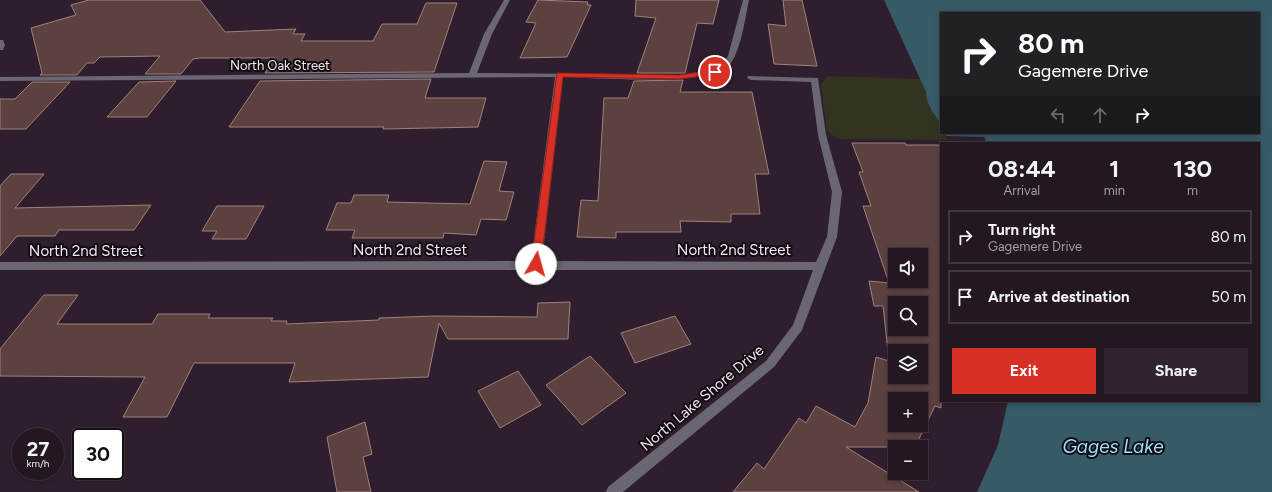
<!DOCTYPE html>
<html lang="en">
<head>
<meta charset="utf-8">
<style>
	body { margin:0; font-family:Figtree,sans-serif; background:#2f242f; color:#f1f3f6; height:100vh; display:flex; flex-direction:column; font-size:15px; white-space:nowrap }
	* { box-sizing:border-box; margin:0 }
	p { font-size:13px; color:#a39fa5 }
	.icon { flex:none; width:22px; height:22px; fill:none; stroke:currentColor; stroke-width:2; stroke-linecap:round; stroke-linejoin:round }
	.map { position:relative; flex:1; overflow:hidden }
	.drawer { position:absolute; left:940px; top:142px; width:320px; height:260px; display:flex; flex-direction:column; background:#231722; border-radius:0px; box-shadow:0 2px 6px #0003,0 0 0 1px #403640 }
	.drawer>* { flex:none }
	.hud { position:absolute; left:940px; top:12px; width:320px; height:122px; border-radius:0px; box-shadow:0 2px 6px #0003,0 0 0 1px #403640; background:#202124; color:#fff; overflow:hidden }
	.buttons { position:absolute; left:888px; top:248px; display:grid; gap:8px }
	.buttons a { display:grid; place-items:center; width:40px; height:40px; border-radius:0px; background:#231722; box-shadow:0 2px 6px #0003,0 0 0 1px #403640; font-size:20px }
	.speed { position:absolute; left:12px; top:428px; display:flex; gap:8px; font-size:20px; font-weight:700; text-align:center }
	.speed>* { display:grid; place-content:center; width:52px; height:52px; border-radius:50%; background:#231722; box-shadow:0 2px 6px #0003,0 0 0 1px #403640; line-height:1 }
	.speed small { font-size:10px; font-weight:400 }
	.speed .limit { border:2px solid #111; border-radius:6px; background:#fff; color:#111 }
	.pin { position:absolute; display:grid; place-items:center; width:34px; height:34px; color:#fff; margin:-17px; border:2px solid #fff; border-radius:50%; box-shadow:0 1px 4px #0007 }
	.me { position:absolute; width:44px; margin:-22px; rotate:7deg; stroke-linejoin:round; filter:drop-shadow(0 0 3px #0008) }
	.turn { display:flex; align-items:center; gap:14px; height:84px; padding:0 12px; font-size:18px }
	.turn .icon { width:52px; height:52px; stroke-width:2.5 }
	.turn b { display:block; font-size:28px; line-height:34px }
	.lanes { display:flex; align-items:center; height:38px; padding:0 12px; background:#0003; justify-content:center; gap:20px; direction:ltr }
	.lanes .off { opacity:.35 }
	.eta { display:flex; justify-content:space-evenly; align-items:center; height:68px; text-align:center }
	.eta b { font-size:24px; font-weight:700; line-height:28px }
	.cta { display:flex; gap:8px; margin-top:auto; padding:8px 12px }
	.cta a { flex:1; height:46px; border-radius:0px; background:#d93025; color:#fff; font-size:16px; font-weight:700; line-height:46px; text-align:center }
	.cta a+a { background:#2f242f; color:#f1f3f6 }
	ul { padding:0; list-style:none }
	li { display:flex; align-items:center; gap:12px; height:54px; margin:0 8px 6px; padding:0 4px; border:2px solid #403640; border-radius:0px }
	li div { flex:1 }
	li b { display:block; font-size:15px }
	li em { font-style:normal }
	.map>svg:first-child { display:block }
</style>
</head>
<body>
<div class="map">
<svg width="1272" height="492" viewBox="0 0 1272 492">
	<rect width="100%" height="100%" fill="#2f1f2e"/>
	<path fill="#323421" d="M828 76 920 79 926 92 929 108 938 118 941 125V133H945L948 140 838 139 827 131 821 84Z"/>
	<path fill="#365a68" d="M884 0H1272V492H977L998 445 1008 401H1259V143H987L984 137 946 136 945 133H1259V13H941V125C934 111 927 109 926 92Z"/>
	<path fill="#5c413f" stroke="#9f817d" fill-rule="evenodd" d="M89 0H200L225 32 296 29 293 34H305L301 41H373L382 24H417L426 3H457L434 72 265 73 275 58H200L193 59 181 74H145L160 56 100 57 94 63H87L77 75H40L42 73 31 28 76 15 71 5Z
		M538 0 588 2 587 5H591L567 57 520 58 536 23 526 22Z
		M636 0H719L713 24 697 23 685 73H637L656 18 635 16Z
		M783 0H802L817 66 774 64 768 24 786 26Z
		M431 79 425 98H486L478 127 383 129 384 127H229L260 81Z
		M683 80 680 92H752L769 174H755L760 214H731V222L680 221 681 232H616V238L577 237 581 200 598 201 604 98H628L634 81Z
		M176 81 147 117H107L139 82Z
		M32 82H70L26 129H0V99H15Z
		M852 143H905L906 145H941V408L935 406 915 447H846L919 492H733L757 463 764 469 799 418 806 423 816 406 855 427 868 403 876 357 889 361 883 306H874L869 281 889 283 863 206H871L859 172H863ZM895 255H921V281H895ZM895 303H921V329H895ZM895 351H921V377H895ZM895 399H921V425H895Z
		M484 161 507 162 499 191 514 192 506 220 481 219 476 235 444 233 443 238H352L355 230H326L337 203H351L354 195H389L387 202 470 204Z
		M11 174H44L15 208 151 205 134 230H59L55 236H17L0 256V186Z
		M217 206H264L246 239H212L217 231H202Z
		M44 295H78L57 324H152L158 314H210L208 318H273L271 321H287L286 324 379 320V318L434 316 537 317 538 303 570 302 568 339H448L439 323 428 377 289 382 295 363H194L167 417H123L145 377 0 376V349Z
		M675 316 691 344 635 363 621 333Z
		M590 356 626 393 582 425 546 385Z
		M518 371 541 405 500 428 478 391Z
		M365 422 372 454 363 457 371 492H337L327 437Z"/>
	<g fill="none" stroke-linecap="round" stroke-linejoin="round">
		<path fill="#6a6772" fill-rule="evenodd" d="M748 76 818 78 826 135 825 137 822 138 818 135 811 82 751 80 747 78Z"/>
		<path fill="#6a6772" fill-rule="evenodd" d="M504 0H510L492 34 477 73 679 75 713 70 722 64 728 56 743 0H749C745 19 741 52 728 67 711 86 593 78 563 77L542 261 816 262 827 237 832 192 818 135 819 133 822 132 826 135 842 192 837 237 802 330 774 367 623 492H606L608 487 766 361 793 325 813 270H0V262L531 261 555 77 0 81V77L469 73 484 34Z
			M0 40H3L5 45 3 50H0Z"/>
	</g>
	<path fill="#d93025" stroke="#8d1f18" d="M715 70 719 72 718 74 679 79 563 77 541 264 539 267H533L531 264 557 73 679 75Z"/>
	<g text-anchor="middle" stroke-width="4" stroke-linejoin="round" paint-order="stroke">
		<g font-size="13" fill="#f2e7f1" stroke="#130b12">
			<text x="280" y="70">North Oak Street</text>
		</g>
		<g font-size="15" fill="#f2e7f1" stroke="#130b12">
			<text x="410" y="255">North 2nd Street</text>
			<text x="734" y="255">North 2nd Street</text>
			<text x="86" y="256">North 2nd Street</text>
			<text transform="translate(702 398) rotate(-40)" y="5">North Lake Shore Drive</text>
		</g>
		<g font-size="19" font-style="italic" fill="#9cdffa" stroke="#130b12">
			<text x="1113" y="453">Gages Lake</text>
		</g>
	</g>
</svg>
<div class="buttons">
<a><svg class="icon" aria-label="sound" viewBox="0 0 24 24"><path d="M4 9h4l5-4v14l-5-4H4zM17 9q2 3 0 6"/></svg></a>
<a><svg class="icon" aria-label="search" viewBox="0 0 24 24"><circle cx="10" cy="10" r="6"/><path d="M15 15l6 6"/></svg></a>
<a><svg class="icon" aria-label="layers" viewBox="0 0 24 24"><path d="M12 4l9 5-9 5-9-5zM3 14l9 5 9-5"/></svg></a>
<a>+</a>
<a>−</a>
</div>
<div class="speed"><div>27<small>km/h</small></div><div class="limit">30</div></div>
<div class="pin" style="left:715px;top:72px;background:#d93025"><svg class="icon" aria-label="arrive" viewBox="0 0 24 24"><path d="M6 21V4h12l-3 4 3 4H6"/></svg></div>
<svg class="me" style="left:536px;top:264px" viewBox="-20 -20 40 40"><circle r="19" fill="#fff"/><path d="M0-13L10 11 0 6-10 11z" fill="#d93025"/></svg>
<div class="hud">
<div class="turn"><svg class="icon" aria-label="right" viewBox="0 0 24 24"><path d="M7 20v-9h11M14 6l5 5-5 5"/></svg><div><b>80 m</b>Gagemere Drive</div></div>
<div class="lanes"><svg class="icon off" aria-label="left" viewBox="0 0 24 24"><path d="M17 20v-9H6M10 6l-5 5 5 5"/></svg><svg class="icon off" aria-label="ahead" viewBox="0 0 24 24"><path d="M12 20V5M6 11l6-6 6 6"/></svg><svg class="icon" aria-label="right" viewBox="0 0 24 24"><path d="M7 20v-9h11M14 6l5 5-5 5"/></svg></div>
</div>
<section class="drawer">
<div class="eta">
<div><b>08:44</b><p>Arrival</p></div>
<div><b>1</b><p>min</p></div>
<div><b>130</b><p>m</p></div>
</div>
<ul>
<li><svg class="icon" aria-label="right" viewBox="0 0 24 24"><path d="M7 20v-9h11M14 6l5 5-5 5"/></svg><div><b>Turn right</b><p>Gagemere Drive</p></div><em>80 m</em></li>
<li><svg class="icon" aria-label="arrive" viewBox="0 0 24 24"><path d="M6 21V4h12l-3 4 3 4H6"/></svg><div><b>Arrive at destination</b></div><em>50 m</em></li>
</ul>
<div class="cta"><a>Exit</a><a>Share</a></div>
</section>
</div>
</body>
</html>
